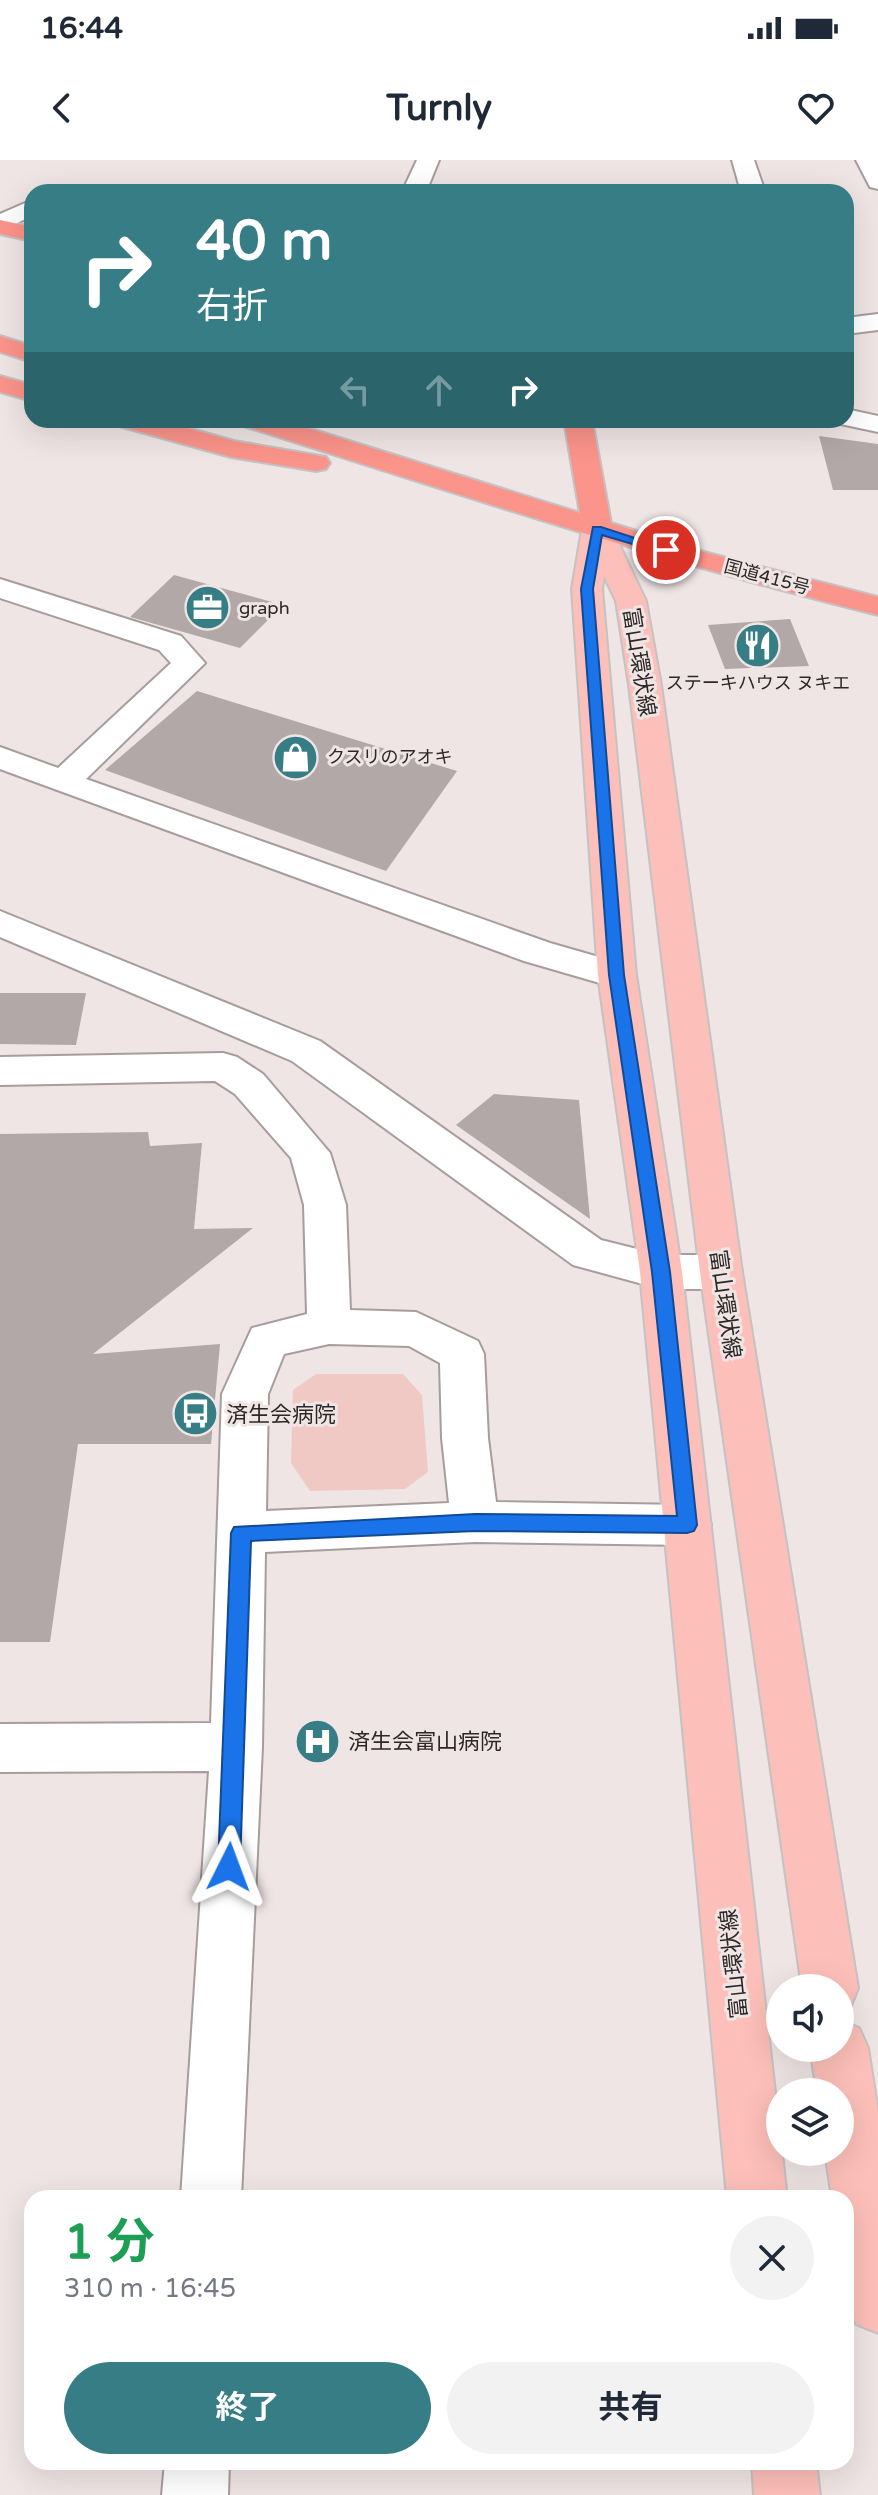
<!DOCTYPE html>
<html lang="ja">
<head>
<meta charset="utf-8">
<style>
	body { margin:0; font-family:"Varela Round","Noto Sans JP",sans-serif; background:#f2f2f3; color:#1f2937; height:100vh; display:flex; flex-direction:column; font-size:30px; white-space:nowrap }
	* { box-sizing:border-box; margin:0 }
	p { font-size:26px; color:#747a83 }
	.icon { flex:none; width:44px; height:44px; fill:none; stroke:currentColor; stroke-width:2; stroke-linecap:round; stroke-linejoin:round }
	.map { position:relative; flex:1; overflow:hidden }
	.side { position:absolute; left:24px; top:2030px; width:830px; height:280px; display:flex; flex-direction:column; background:#fff; border-radius:24px; box-shadow:0 8px 32px #0002 }
	.side>* { flex:none }
	.guide { position:absolute; left:24px; top:24px; width:830px; height:244px; border-radius:24px; box-shadow:0 8px 32px #0002; background:#367d86; color:#fff; overflow:hidden }
	.controls { position:absolute; left:766px; top:1814px; display:grid; gap:16px }
	.controls a { display:grid; place-items:center; width:88px; height:88px; border-radius:50%; background:#fff; box-shadow:0 8px 32px #0002; font-size:40px }
	.pin { position:absolute; display:grid; place-items:center; width:68px; height:68px; color:#fff; margin:-34px; border:4px solid #fff; border-radius:50%; box-shadow:0 2px 8px #0007 }
	.me { position:absolute; width:88px; margin:-44px; rotate:3deg; stroke-linejoin:round; filter:drop-shadow(0 0 6px #0008) }
	.turn { display:flex; align-items:center; gap:28px; height:168px; padding:0 40px; font-size:36px }
	.turn .icon { width:104px; height:104px; stroke-width:2.5 }
	.turn b { display:block; font-size:56px; line-height:68px }
	.lanes { display:flex; align-items:center; height:76px; padding:0 40px; background:#0003; justify-content:center; gap:40px; direction:ltr }
	.lanes .off { opacity:.35 }
	.round { display:grid; place-items:center; flex:none; width:84px; height:84px; border-radius:42px; background:#f2f2f3 }
	.overview { display:flex; align-items:center; justify-content:space-between; height:136px; padding:0 40px }
	h1 { font-size:48px; font-weight:700; line-height:60px; color:#1e9e55 }
	.primary-button { display:flex; gap:16px; margin-top:auto; padding:16px 40px }
	.primary-button a { flex:1; height:92px; border-radius:48px; background:#367d86; color:#fff; font-size:32px; font-weight:700; line-height:92px; text-align:center }
	.primary-button a+a { background:#f2f2f3; color:#1f2937 }
	.status { display:flex; justify-content:space-between; align-items:center; height:56px; padding:0 40px; background:#fff; direction:ltr }
	.status svg { height:22px; fill:currentColor }
	header { display:flex; justify-content:space-between; align-items:center; height:104px; padding:0 40px; background:#fff; font-size:36px; font-weight:700 }
	.map>svg:first-child { display:block }
</style>
</head>
<body>
<div class="status"><b>16:44</b><svg viewBox="0 0 49 12"><path d="M0 12V9h3v3zM5 12V6h3v6zM10 12V3h3v9zM15 12V0h3v12zM26 1h20v11H26zM47 4h2v5h-2z"/></svg></div>
<header><svg class="icon" aria-label="back" viewBox="0 0 24 24"><path d="M15 5l-7 7 7 7"/></svg>Turnly<svg class="icon" aria-label="heart" viewBox="0 0 24 24"><path d="M12 20l-8-8c-3-5 5-10 8-4 3-6 11-1 8 4z"/></svg></header>
<div class="map">
<svg width="878" height="2335" viewBox="0 0 878 2335">
	<rect width="100%" height="100%" fill="#efe5e4"/>
	<path fill="#f0c9c4" d="M316 1214H403L422 1235 428 1312 405 1329 310 1331 291 1303 293 1230Z"/>
	<path fill="#b1a8a7" d="M819 276 878 284V330H833Z
		M174 415 283 445 240 488 130 457Z
		M790 459 809 506 725 509 708 465Z
		M197 531 457 611 386 711 105 610Z
		M0 833H86L76 885 0 884Z
		M494 934 579 940 590 1059 456 965Z
		M148 972 150 986 202 983 194 1069 253 1068 93 1194 220 1184 211 1284H78L50 1482H0V974Z"/>
	<g fill="none" stroke-linecap="round" stroke-linejoin="round">
		<defs>
			<path id="minor" d="M417 0H439L426 32H402Z
				M732 0H754L765 32H741Z
				M856 0H878V29L870 27Z
				M32 40V56L0 71V54Z
				M878 154V170L846 174V158Z
				M846 249 878 256V272L836 263 834 260H846Z
				M0 419 181 476 205 503 86 619 550 783 630 806 636 815 630 824 617 828 524 801 0 609V587L58 608 171 503 159 490 0 438Z
				M0 751 320 881 601 1080 661 1095H721L736 1100 742 1112 736 1124 721 1129H661L573 1105 292 901 0 777Z
				M223 893 237 897 263 914 330 993 346 1045 350 1150 416 1152 478 1181 484 1194 488 1278 496 1342 687 1345 704 1351 711 1365 704 1379 687 1385 475 1382 265 1392 262 1587 241 2038H181L209 1611 0 1612V1564L211 1563 222 1234 252 1168 307 1154 304 1045 291 998 235 934 215 921 0 925V897ZM329 1184 409 1186 440 1203 442 1278 449 1343 266 1351 268 1234 284 1194Z
				M165 2302H229L228 2335H162Z"/>
			<path id="major" d="M597 360 607 363 612 369 646 441 661 525 742 1112 858 1828 850 1848 840 1852V1828H802L700 1112 629 525 616 441 604 416 602 429 636 815 682 1112 787 2038H727L640 1112 598 815 572 429 582 369 587 363Z
				M840 1860 859 1868 868 1888 878 1952V2173L856 2164 846 2134V2038H832L825 1992H840V1932H817L810 1888H840Z
				M752 2302H816L820 2335H754Z"/>
			<path id="highway" d="M0 60 32 67V81L0 74Z
				M0 176 32 186V202L0 192Z
				M0 216 32 225V241L0 232Z
				M115 260H159L234 281 326 297 330 303 326 309 316 311 231 297 119 266Z
				M240 260H282L580 353 564 260H592L611 363 700 391 878 437V455C663 402 455 333 244 266Z"/>
		</defs>
		<use href="#minor" stroke="#a79d9c" stroke-width="4"/>
		<use href="#major" stroke="#c4c3c3" stroke-width="4"/>
		<use href="#highway" stroke="#c4c3c3" stroke-width="4"/>
		<use href="#minor" fill="#fff" fill-rule="evenodd"/>
		<use href="#major" fill="#fdbfb9" fill-rule="evenodd"/>
		<use href="#highway" fill="#fb948a" fill-rule="evenodd"/>
	</g>
	<path fill="#1a73e8" stroke="#114b97" stroke-width="2" d="M593 367H601L672 390 666 394 602 375 593 429 624 815 670 1112 697 1365 694 1371 687 1373 475 1371 251 1381 240 1707 237 1715 229 1718 221 1715 218 1707 231 1373 234 1367 475 1354 677 1356 652 1112 609 815 581 429Z"/>
	<defs>
		<symbol id="office-disc" viewBox="-11 -11 22 22"><circle r="9.5" fill="#367d86" stroke="#efe5e4"/><path d="M-6-3h4V-5.5h4V-3h4V5H-6ZM-1-4.5V-3h2v-1.5ZM-6 0V1H6V0Z" fill="#fff"/></symbol>
		<symbol id="restaurant-disc" viewBox="-11 -11 22 22"><circle r="9.5" fill="#367d86" stroke="#efe5e4"/><path d="M-5-6h1v4h1v-4h1v4h1v-4h1v5L-1.5 .5V6h-2V.5L-5-1ZM5-6V6H3V1.5H1.5Q1.5-4 5-6Z" fill="#fff"/></symbol>
		<symbol id="shop-disc" viewBox="-11 -11 22 22"><circle r="9.5" fill="#367d86" stroke="#efe5e4"/><path d="M-5-2.5h2.3a2.7 3.5 0 0 1 5.4 0H5L5.5 6h-11ZM-1.5-2.5h3a1.5 2.3 0 0 0-3 0Z" fill="#fff"/></symbol>
		<symbol id="bus-disc" viewBox="-11 -11 22 22"><circle r="9.5" fill="#367d86" stroke="#efe5e4"/><path d="M-5-6H5V4H4V6H2V4H-2V6H-4V4H-5ZM-3.5-4V0h7V-4ZM-3.5 1.2v1.5H-2V1.2ZM2 1.2v1.5H3.5V1.2Z" fill="#fff"/></symbol>
		<symbol id="hospital-disc" viewBox="-11 -11 22 22"><circle r="9.5" fill="#367d86" stroke="#efe5e4"/><path d="M-5-5h3v3.5h4V-5h3V5h-3V1.5h-4V5h-3Z" fill="#fff"/></symbol>
	</defs>
	<g fill-rule="evenodd">
		<use href="#office-disc" x="182" y="422" width="51" height="51"/>
		<use href="#restaurant-disc" x="732" y="460" width="51" height="51"/>
		<use href="#shop-disc" x="270" y="572" width="51" height="51"/>
		<use href="#bus-disc" x="170" y="1228" width="51" height="51"/>
		<use href="#hospital-disc" x="292" y="1556" width="51" height="51"/>
	</g>
	<g text-anchor="middle" stroke-width="6" stroke-linejoin="round" paint-order="stroke">
		<g font-size="18" fill="#2c2827" stroke="#efe5e4">
			<text transform="translate(767 417) rotate(15)" y="6">国道415号</text>
		</g>
		<g font-size="18" fill="#2c2827" stroke="#efe5e4" text-anchor="start">
			<text x="239" y="454">graph</text>
			<text x="758" y="529" text-anchor="middle">ステーキハウス ヌキエ</text>
			<text x="327" y="603">クスリのアオキ</text>
		</g>
		<g font-size="22" fill="#2c2827" stroke="#efe5e4">
			<text transform="translate(640 502) rotate(81)" y="8">富山環状線</text>
			<text transform="translate(726 1144) rotate(82)" y="8">富山環状線</text>
			<text transform="translate(733 1804) rotate(-96)" y="8">富山環状線</text>
		</g>
		<g font-size="22" fill="#2c2827" stroke="#efe5e4" text-anchor="start">
			<text x="226" y="1262">済生会病院</text>
			<text x="348" y="1589">済生会富山病院</text>
		</g>
	</g>
</svg>
<div class="controls">
<a><svg class="icon" aria-label="sound" viewBox="0 0 24 24"><path d="M4 9h4l5-4v14l-5-4H4zM17 9q2 3 0 6"/></svg></a>
<a><svg class="icon" aria-label="layers" viewBox="0 0 24 24"><path d="M12 4l9 5-9 5-9-5zM3 14l9 5 9-5"/></svg></a>
</div>
<div class="pin" style="left:666px;top:390px;background:#d93025"><svg class="icon" aria-label="arrive" viewBox="0 0 24 24"><path d="M6 21V4h12l-3 4 3 4H6"/></svg></div>
<svg class="me" style="left:229px;top:1707px" viewBox="-20 -20 40 40"><path d="M0-17L14 15 0 8-14 15z" fill="#1a73e8" stroke="#fff" stroke-width="4"/></svg>
<div class="guide">
<div class="turn"><svg class="icon" aria-label="right" viewBox="0 0 24 24"><path d="M7 20v-9h11M14 6l5 5-5 5"/></svg><div><b>40 m</b>右折</div></div>
<div class="lanes"><svg class="icon off" aria-label="left" viewBox="0 0 24 24"><path d="M17 20v-9H6M10 6l-5 5 5 5"/></svg><svg class="icon off" aria-label="ahead" viewBox="0 0 24 24"><path d="M12 20V5M6 11l6-6 6 6"/></svg><svg class="icon" aria-label="right" viewBox="0 0 24 24"><path d="M7 20v-9h11M14 6l5 5-5 5"/></svg></div>
</div>
<section class="side">
<div class="overview"><div><h1>1 分</h1><p>310 m · 16:45</p></div><a class="round"><svg class="icon" aria-label="close" viewBox="0 0 24 24"><path d="M6 6l12 12M18 6L6 18"/></svg></a></div>
<div class="primary-button"><a>終了</a><a>共有</a></div>
</section>
</div>
</body>
</html>
